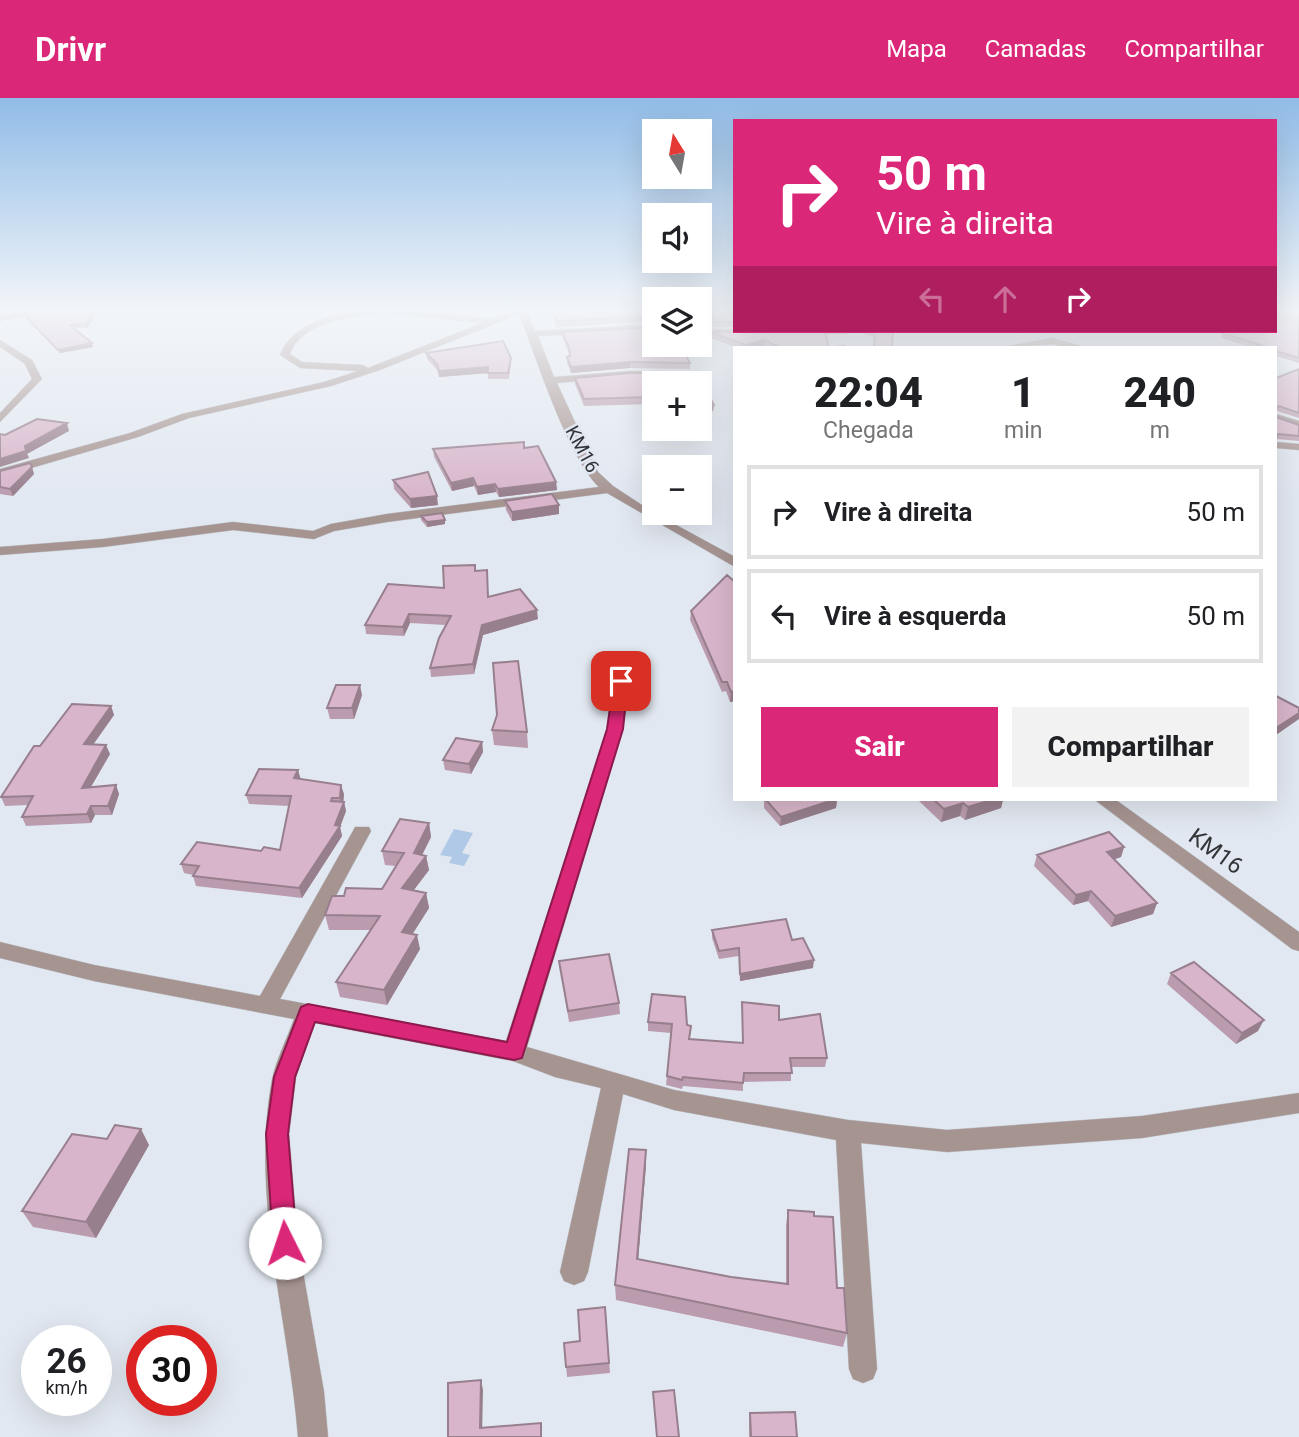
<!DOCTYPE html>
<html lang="pt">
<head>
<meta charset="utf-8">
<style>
	body { margin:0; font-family:Roboto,sans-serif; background:#f2f2f2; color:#202124; height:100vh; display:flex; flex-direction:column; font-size:26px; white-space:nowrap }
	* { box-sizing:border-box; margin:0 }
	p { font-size:23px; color:#757577 }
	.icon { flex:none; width:38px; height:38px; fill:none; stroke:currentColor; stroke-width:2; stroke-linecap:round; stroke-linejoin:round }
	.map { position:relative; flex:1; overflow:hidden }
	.sheet { position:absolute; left:733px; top:248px; width:544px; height:455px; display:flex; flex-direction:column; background:#fff; border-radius:0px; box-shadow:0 7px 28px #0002 }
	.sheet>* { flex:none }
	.banner { position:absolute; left:733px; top:21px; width:544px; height:214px; border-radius:0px; box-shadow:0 7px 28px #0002; background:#db2777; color:#fff; overflow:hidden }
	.needle { width:46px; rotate:349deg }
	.buttons { position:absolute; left:642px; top:21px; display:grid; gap:14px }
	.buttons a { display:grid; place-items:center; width:70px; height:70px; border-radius:0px; background:#fff; box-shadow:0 7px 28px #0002; font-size:35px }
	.speed { position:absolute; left:21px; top:1227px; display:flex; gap:14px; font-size:35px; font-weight:700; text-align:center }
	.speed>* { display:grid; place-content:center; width:91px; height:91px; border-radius:50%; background:#fff; box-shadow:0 7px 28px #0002; line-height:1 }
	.speed small { font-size:18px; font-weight:400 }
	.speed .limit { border:10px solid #d22; background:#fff; color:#111 }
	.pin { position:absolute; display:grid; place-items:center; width:60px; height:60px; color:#fff; margin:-30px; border-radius:14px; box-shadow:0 4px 10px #0006 }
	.me { position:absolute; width:77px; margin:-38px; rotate:356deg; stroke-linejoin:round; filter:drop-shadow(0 0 5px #0008) }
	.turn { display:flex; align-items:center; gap:24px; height:147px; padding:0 28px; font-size:32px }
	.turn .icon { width:91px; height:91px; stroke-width:2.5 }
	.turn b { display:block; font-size:49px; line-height:60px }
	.lanes { display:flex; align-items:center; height:66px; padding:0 28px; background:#0003; justify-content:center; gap:35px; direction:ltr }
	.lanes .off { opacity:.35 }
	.eta { display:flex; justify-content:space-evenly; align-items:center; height:119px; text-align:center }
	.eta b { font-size:42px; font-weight:800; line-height:49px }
	.button { display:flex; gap:14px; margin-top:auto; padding:14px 28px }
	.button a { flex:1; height:80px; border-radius:0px; background:#db2777; color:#fff; font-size:28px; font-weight:800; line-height:80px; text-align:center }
	.button a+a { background:#f2f2f2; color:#202124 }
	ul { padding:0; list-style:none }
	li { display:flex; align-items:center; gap:21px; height:94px; margin:0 14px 10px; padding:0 14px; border:4px solid #e0e0e0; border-radius:0px }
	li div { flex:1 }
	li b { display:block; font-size:26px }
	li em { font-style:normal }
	header { display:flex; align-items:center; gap:42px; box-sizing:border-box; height:98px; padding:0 35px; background:#db2777; color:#fff }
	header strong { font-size:33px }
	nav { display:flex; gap:38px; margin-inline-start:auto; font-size:24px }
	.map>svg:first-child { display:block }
</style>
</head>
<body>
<header>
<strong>Drivr</strong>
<nav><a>Mapa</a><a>Camadas</a><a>Compartilhar</a></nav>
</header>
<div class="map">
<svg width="1299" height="1339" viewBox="0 0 1299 1339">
	<rect width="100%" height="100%" fill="#e2e8f1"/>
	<path fill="#afc9e6" d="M454 731 473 735 462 755 470 757 464 768 449 765 452 759 440 757Z"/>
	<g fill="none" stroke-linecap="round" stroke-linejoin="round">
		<defs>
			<path id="minor" d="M363 212H416L491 221 515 212H526L535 233 641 227 654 222V228L642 233 538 238 554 279 630 273 709 274V278L705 279H630L557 285 598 374 613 388 654 415 735 459V469L607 395 387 424 334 433 314 441 233 432 103 449 0 457V449L103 441 233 424 313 433 331 426 387 416 599 389C567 358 537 261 519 216L380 272 331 288 189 320 138 339 0 379V371L130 335 182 316 324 284 358 273 300 270 280 257C292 225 334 216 363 212ZM390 216 482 225 368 270 363 267 302 264 290 256C303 221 359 217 390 216Z
				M700 231 853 233 848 236 700 237Z
				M1052 240 1089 250H1072L1052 246 997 250Z
				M0 242 32 262 42 281 0 324V315L32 281 25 266 0 249Z
				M844 247 849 250H834L836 248Z
				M1276 316 1299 323V330L1276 323Z
				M1276 344 1299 346V352L1276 350Z
				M621 578 629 583 623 631 527 949 674 992 848 1022 947 1032 1142 1018 1299 995V1015L1142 1040 947 1054 861 1045 877 1271 873 1281 863 1285 853 1281 849 1271 836 1042 674 1012 623 996 588 1174 584 1183 574 1187 564 1183 560 1174 601 990 555 979 513 963 315 925 296 979 289 1036 298 1145 324 1294 328 1339H298C289 1223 250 1098 272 982 276 962 287 941 294 921L94 883 0 860V844L94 867 260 898 353 733 355 729H369L371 733 280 901 506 943 607 631 613 583Z
				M1095 702H1116L1299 834V853L1292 851Z"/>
		</defs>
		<use href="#minor" stroke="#bfc4cc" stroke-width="1"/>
		<use href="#minor" fill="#a69491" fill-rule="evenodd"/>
	</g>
	<path fill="#ba9cae" d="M0 212H110L105 216H96L87 230H75L92 245 93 249 60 255 29 224 27 220 29 218 0 223Z
		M552 212H654V221L653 220 640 224 557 229 552 218Z
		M709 212H735V229L700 228V219H712Z
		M1299 212V265L1276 258V250H1253L1221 240 1223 236 1214 233H1276Z
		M642 230 684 249V253L690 265V271L630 270 571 275 567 265V259H569V255L562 239V234Z
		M861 233H893L874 239 863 236Z
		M710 234 829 250H769L764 248 756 250H738L710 240Z
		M426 255 511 260V266L509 281H488V275L439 279 437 272 427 261Z
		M1299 271V320L1277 313 1276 314V280Z
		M630 275H696L714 307 713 313 701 316 708 329V336L678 338 676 334 666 335 664 331H700V285H654V313L651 306 584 308 575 286V280Z
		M1276 319 1299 327V343L1276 341Z
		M524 350 556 384 557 392 499 399 496 394 478 397 474 388 452 393 434 359 433 351Z
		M30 365 34 376 13 398 0 396V373Z
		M393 382 438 407 411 410 394 391Z
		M505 403 559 407V416L512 423 506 412Z
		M421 418 445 426 427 429 421 422Z
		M475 473 489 499 538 521 483 537 474 576 431 579 430 570 446 527 410 525 404 538 366 536 365 527 444 490Z
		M735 484V603L730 604 726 593 722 594 690 522 691 513Z
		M362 597 354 621H330L327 610Z
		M111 608 114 617 93 647 110 656 91 689 116 687 119 696 112 717H95L91 725 26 728 22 719 28 707 5 708 1 699 40 648Z
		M492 632 527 634 528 650 494 647Z
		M482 644 483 654 471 676 445 672 443 662Z
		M301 681 344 696 343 703 344 704 346 713 340 729 342 738 302 800 196 788 193 778V777L184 775 181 766 261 753 280 752 289 708 249 706 246 697Z
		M764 702H837L836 710 780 728 764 710Z
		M918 702H1003L1001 710 965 722 960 718 941 724Z
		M429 725 431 739 422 757 426 758 429 772 413 793 426 795 429 810 412 836 420 851 387 907 340 899 336 884 371 832H329L325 817 344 798 382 791 396 768 385 767 382 753Z
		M1124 749 1121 759 1114 761 1157 805 1153 816 1111 829 1088 803 1073 807 1034 768 1037 757Z
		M712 832 792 842 813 870 740 883 739 858 719 861 712 840Z
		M559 863 619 905 620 916 569 924Z
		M1171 875 1258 933 1236 946 1167 886Z
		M742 904 779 922 827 960 825 969H791V983L743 984V993L683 988 682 991 666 987 671 935 648 933V924L687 927 690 941 742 945Z
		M149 1047 96 1140 33 1129 22 1113Z
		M646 1067 638 1162 731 1179 786 1186V1127L788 1112 837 1190 847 1235 843 1249 616 1202 615 1187Z
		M605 1209 610 1275 567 1279 564 1245 580 1243Z
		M750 1315 797 1339H749V1324Z"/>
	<path fill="#977f8d" d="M32 213 33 217 0 223V220Z
		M95 213 96 216 87 230 86 226Z
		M653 214V220L640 224V219Z
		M764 242V248L756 250H746V247Z
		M92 245 93 249 60 255 58 252Z
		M630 264V270L571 275V269Z
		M488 269 489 275 439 279V273Z
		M714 307 713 313 700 317V310Z
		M67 325 69 333 27 356 25 348Z
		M26 353 29 360 0 369V361Z
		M32 369 34 376 13 398 10 391Z
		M473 380 474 388 452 393 451 385Z
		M556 384 557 392 499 399 498 391Z
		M495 386 496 394 478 397 477 389Z
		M437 398 438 407 411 410 410 401Z
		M559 407V416L512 423V414Z
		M445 422V426L427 429V424Z
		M537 512 538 521 483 537 474 576 473 566 482 527Z
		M409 516 410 525 404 538 403 529Z
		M360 587 362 597 354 621 352 610Z
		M735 593V603L730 604 731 594Z
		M111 608 114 617 87 655 84 646Z
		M1299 615V621L1276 637V630Z
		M482 644 483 654 471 676 469 666Z
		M106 647 110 656 85 699 82 690Z
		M298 672 301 682 294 680Z
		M116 687 119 696 112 717 108 708Z
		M341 687 344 696 343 708 344 704 346 713 340 729 342 738 302 800 299 790 335 727 342 709 340 700Z
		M833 702H837L836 710 780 728 781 719Z
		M991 702H1003L1001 710 965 722 968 709Z
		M963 705 960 718 941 724 944 711Z
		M91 708 95 717 91 725 87 716Z
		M429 725 431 739 416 769 414 755Z
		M1124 749 1121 759 1104 765 1107 754Z
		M426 758 429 772 404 805 402 790Z
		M1091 793 1088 803 1073 807 1076 797Z
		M426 795 429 810 405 848 402 834Z
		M1157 805 1153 816 1111 829 1115 818Z
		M417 837 420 851 387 907 384 892Z
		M814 862 813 870 740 883V876Z
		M1264 922 1258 933 1236 946 1242 935Z
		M141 1031 149 1047 96 1140 86 1124Z
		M646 1052V1067L637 1176V1161Z
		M481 1282 483 1292 482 1339 480 1330Z"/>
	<path fill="#d8b5ca" stroke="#977f8d" stroke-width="2" d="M0 212H105L104 213H95L86 226 70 227 92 245 58 252 27 220 32 213 0 220Z
		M552 212H654V215L653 214 640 219 557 223Z
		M711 212H735V224H700V219L714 220Z
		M1276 212H1299V260L1276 253V250H1269L1223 235 1230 233H1276Z
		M654 225V247H683L684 249H681L690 265 630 264 571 269 567 259 570 258 569 249 562 234 642 230Z
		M825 233 829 250H782L764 242 746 247 710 234Z
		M875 233H893L892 250H874Z
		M503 243 511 260 508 275H488V269L439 273 437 266 426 255Z
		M1299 271V315L1279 308 1276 310V280Z
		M630 275H696L714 307 700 310V285H654V306L651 299 584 301 575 280Z
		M700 314 708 329 700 330Z
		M1276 319 1299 327V338L1278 336 1276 340Z
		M37 321 67 325 25 348 26 353 0 361V336L5 337Z
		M524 344V350L538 348 556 384 498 391 495 386 477 389 473 380 451 385 433 351Z
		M30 365 32 369 10 391 0 389V373Z
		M428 374 437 398 410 401 393 382Z
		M552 396 559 407 512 414 505 403Z
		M442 415 445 422 427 424 421 418Z
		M475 467V473L487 472 488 499 520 491 537 512 482 527 473 566 430 570 439 540 451 518 409 516 403 529 365 527 388 486 444 490 443 468Z
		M727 477 735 484V593L731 594 727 584H722L691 513Z
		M518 563 527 634 492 632 497 617 493 565Z
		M336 587H360L352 610H327Z
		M1276 598 1299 610V615L1276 630Z
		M72 606 111 608 84 646 106 647 82 690 116 687 108 708H91L87 716 22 719 33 698 1 699 34 648H40Z
		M456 640 482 644 469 666 443 662Z
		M259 671 298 672 294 680 341 687 340 700H332L331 703 344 704 335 727 340 728 299 790 193 778 199 768 181 766 197 744 261 753 264 749 280 752 291 698 246 697Z
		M766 702H833L781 719Z
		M934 702H991L968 709 963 705 944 711Z
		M400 721 429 725 414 755 426 758 402 790 426 795 402 834 417 837 384 892 336 884 380 818 325 817 332 798H344L346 790 382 791 404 755 382 753Z
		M1109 734 1124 749 1107 754 1157 805 1115 818 1091 793 1076 797 1037 757Z
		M786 821 792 842 803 840 814 862 740 876 739 850 719 853 712 832Z
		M609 856 619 905 568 913 559 863Z
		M1194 864 1264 922 1242 935 1171 875Z
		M652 896 685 899 687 927 691 928 689 941 743 945 742 904 779 908V922L820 916 827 960H790L792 975H744L743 985 683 979 682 982 667 978 672 926 648 924Z
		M115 1027 141 1031 86 1124 22 1113 72 1036 107 1041Z
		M629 1051 646 1052 637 1161 731 1179 788 1186V1112L814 1114V1118L833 1119 837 1190H844L847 1235 615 1187Z
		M605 1209 609 1265 566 1269 564 1245 580 1243 578 1212Z
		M481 1282 480 1330 541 1325V1339H448V1285Z
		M674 1292 679 1339H657L653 1294Z
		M795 1314 797 1339H751L750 1315Z"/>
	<linearGradient id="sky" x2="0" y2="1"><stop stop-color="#91bce7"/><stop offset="0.53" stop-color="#f2f5f9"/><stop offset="1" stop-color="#f2f5f9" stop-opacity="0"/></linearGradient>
	<rect width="1299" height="399" fill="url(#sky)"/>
	<path fill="#db2777" stroke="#8e194d" stroke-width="2" d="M621 579 628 583 623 631 522 960 514 962 315 924 295 979 288 1036 297 1145 293 1153 285 1156 276 1153 273 1145 266 1036 274 979 301 909 308 906 507 944 607 631 614 583Z"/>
	<g text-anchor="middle" stroke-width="5" stroke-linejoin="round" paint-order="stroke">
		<g font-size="19" fill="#333538" stroke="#e2e8f1">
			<text transform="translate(583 351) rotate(62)" y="7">KM16</text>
		</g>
		<g font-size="23" fill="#333538" stroke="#e2e8f1">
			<text transform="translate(1216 753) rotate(36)" y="8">KM16</text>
		</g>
	</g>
</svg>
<div class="buttons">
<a><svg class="needle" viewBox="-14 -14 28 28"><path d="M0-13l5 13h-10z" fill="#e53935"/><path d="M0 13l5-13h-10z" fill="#757577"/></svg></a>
<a><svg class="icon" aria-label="sound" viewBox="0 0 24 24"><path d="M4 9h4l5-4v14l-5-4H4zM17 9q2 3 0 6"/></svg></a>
<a><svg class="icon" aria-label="layers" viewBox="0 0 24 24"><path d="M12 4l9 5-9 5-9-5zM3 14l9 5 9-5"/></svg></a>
<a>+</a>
<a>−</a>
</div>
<div class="speed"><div>26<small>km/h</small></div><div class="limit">30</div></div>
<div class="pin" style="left:621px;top:583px;background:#d93025"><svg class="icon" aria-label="arrive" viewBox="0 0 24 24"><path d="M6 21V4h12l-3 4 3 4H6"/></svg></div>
<svg class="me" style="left:285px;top:1145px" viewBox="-20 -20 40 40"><circle r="19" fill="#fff"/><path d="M0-13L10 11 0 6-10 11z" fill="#db2777"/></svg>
<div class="banner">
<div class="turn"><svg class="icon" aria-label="right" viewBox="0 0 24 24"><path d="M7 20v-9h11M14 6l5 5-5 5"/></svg><div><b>50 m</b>Vire à direita</div></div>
<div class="lanes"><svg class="icon off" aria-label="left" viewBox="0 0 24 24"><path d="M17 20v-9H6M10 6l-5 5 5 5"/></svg><svg class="icon off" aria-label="ahead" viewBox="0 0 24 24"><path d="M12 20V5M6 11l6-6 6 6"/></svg><svg class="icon" aria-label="right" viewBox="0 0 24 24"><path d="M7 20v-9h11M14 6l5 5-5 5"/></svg></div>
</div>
<section class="sheet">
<div class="eta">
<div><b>22:04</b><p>Chegada</p></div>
<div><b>1</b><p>min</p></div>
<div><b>240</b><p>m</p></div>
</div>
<ul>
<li><svg class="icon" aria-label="right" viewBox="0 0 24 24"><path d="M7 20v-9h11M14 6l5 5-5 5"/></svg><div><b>Vire à direita</b></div><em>50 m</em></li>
<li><svg class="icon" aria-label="left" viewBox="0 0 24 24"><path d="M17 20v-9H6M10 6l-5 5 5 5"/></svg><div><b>Vire à esquerda</b></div><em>50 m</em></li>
</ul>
<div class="button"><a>Sair</a><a>Compartilhar</a></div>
</section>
</div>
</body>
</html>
